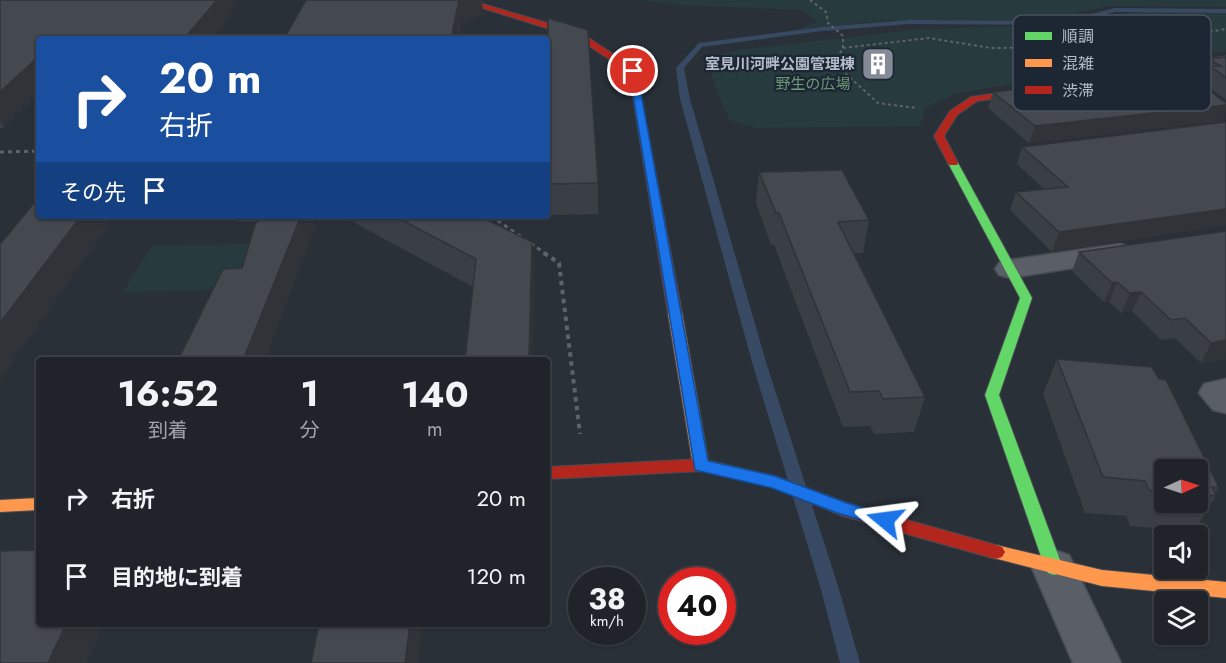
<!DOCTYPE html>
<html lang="ja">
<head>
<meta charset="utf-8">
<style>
	body { margin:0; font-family:Jost,"Noto Sans JP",sans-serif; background:#2d3036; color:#f1f3f6; height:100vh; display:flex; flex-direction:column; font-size:22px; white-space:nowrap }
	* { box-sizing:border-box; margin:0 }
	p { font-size:20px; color:#a2a4a8 }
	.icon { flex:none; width:33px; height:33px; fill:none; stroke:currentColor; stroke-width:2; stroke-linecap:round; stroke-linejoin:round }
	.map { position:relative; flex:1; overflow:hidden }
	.side { position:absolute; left:36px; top:357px; width:514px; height:270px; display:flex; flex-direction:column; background:#20242a; border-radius:6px; box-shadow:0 2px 4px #0004,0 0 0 2px #3d4147 }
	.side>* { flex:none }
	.banner { position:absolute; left:36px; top:36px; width:514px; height:183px; border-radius:6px; box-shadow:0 2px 4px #0004,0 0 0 2px #3d4147; background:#1a4fa0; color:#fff; overflow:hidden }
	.needle { width:39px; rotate:87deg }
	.buttons { position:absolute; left:1154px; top:459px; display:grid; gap:12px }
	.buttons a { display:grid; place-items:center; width:54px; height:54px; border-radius:6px; background:#20242a; box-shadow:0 2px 4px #0004,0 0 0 2px #3d4147; font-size:30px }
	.speed { position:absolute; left:568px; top:567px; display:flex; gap:12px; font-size:30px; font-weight:700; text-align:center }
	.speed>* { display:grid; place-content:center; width:78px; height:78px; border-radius:50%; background:#20242a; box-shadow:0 2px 4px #0004,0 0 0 2px #3d4147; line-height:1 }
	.speed small { font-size:15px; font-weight:400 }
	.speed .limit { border:9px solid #d22; background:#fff; color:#111 }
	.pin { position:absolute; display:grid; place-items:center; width:51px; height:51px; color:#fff; margin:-26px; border:3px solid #fff; border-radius:50%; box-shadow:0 2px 6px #0007 }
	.me { position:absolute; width:66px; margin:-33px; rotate:286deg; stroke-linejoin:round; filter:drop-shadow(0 0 4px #0008) }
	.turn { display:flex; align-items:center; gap:21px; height:126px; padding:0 24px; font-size:27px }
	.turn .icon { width:78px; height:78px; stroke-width:2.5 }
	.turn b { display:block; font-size:42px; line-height:51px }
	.then { display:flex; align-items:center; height:57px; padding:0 24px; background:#0003; gap:12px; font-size:22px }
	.eta { display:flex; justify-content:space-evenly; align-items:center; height:102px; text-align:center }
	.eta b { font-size:36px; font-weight:700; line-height:42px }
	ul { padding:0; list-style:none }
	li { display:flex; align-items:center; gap:18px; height:78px; padding:0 24px }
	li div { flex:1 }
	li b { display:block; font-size:22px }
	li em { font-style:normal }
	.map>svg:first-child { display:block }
</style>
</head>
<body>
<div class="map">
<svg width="1226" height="663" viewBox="0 0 1226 663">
	<rect width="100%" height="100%" fill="#2a3038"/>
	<path fill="#273a3e" d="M639 0H1226V7L1108 6 1043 21 892 20 795 30 817 22 803 10 680 5Z
		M1164 11 1226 12V51L1122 64 955 94 925 108 920 126 758 128 729 120 711 75 715 56 737 50 912 30 1065 24 1112 14Z
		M291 243 273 288 123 292 152 246Z"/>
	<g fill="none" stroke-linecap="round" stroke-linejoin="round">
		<path fill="#384963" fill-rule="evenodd" d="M1115 8 1226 9V13L1115 12 1065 25 909 24 822 31 702 47 684 68 690 99 766 362 838 586 860 663H840L820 586 752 362 680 99 676 68 699 43 822 27 909 20 1065 21Z"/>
		<defs>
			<path id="street" d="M1226 57V69L1171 77 1163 76 1160 71 1163 66 1171 65Z
				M1120 244 1130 247 1135 253 1130 259 1010 278 999 275 995 269 999 263 1010 260Z
				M1226 379V413L1213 410 1199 393 1204 384Z
				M1054 550 1069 555 1121 663H1073L1032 568 1039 555Z"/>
			<path id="fast" d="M953 160 958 163 1032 298 999 395 1063 568 1060 573 1054 575 1048 573 1045 568 985 395 1020 298 948 163Z"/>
			<path id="slow" d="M675 309 682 313 709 465 707 469 701 471 695 469 693 465 668 313Z
				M39 498V510L0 512V500Z
				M996 545 1102 570 1226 582V598L1102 586 990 557 987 552 990 547Z"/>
			<path id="jam" d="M457 0H469L581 33 636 69 682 313 680 316 675 317 668 313 629 72 575 37Z
				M1171 68 1174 69V73L977 101 957 115 944 136 958 163 957 165H949L934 136 950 111 971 97Z
				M701 459 775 476 847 503 996 545 1002 547 1005 552 1002 557 996 559 843 516 772 487 701 471 548 479V467Z"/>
		</defs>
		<use href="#street" stroke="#484c53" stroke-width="3"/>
		<use href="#fast" stroke="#484c53" stroke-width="2"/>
		<use href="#slow" stroke="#484c53" stroke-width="2"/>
		<use href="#jam" stroke="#484c53" stroke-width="2"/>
		<path stroke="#5d636a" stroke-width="2" stroke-dasharray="3 3" stroke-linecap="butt" d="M810 0 826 12 828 23 843 36V48L834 63 878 103 917 108
			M1192 35 1226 29
			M843 48 929 38 991 48 1107 47"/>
		<path stroke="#5d636a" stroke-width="3" stroke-dasharray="4 4" stroke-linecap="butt" d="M0 152 39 151
			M491 216 546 254"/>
		<path stroke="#5d636a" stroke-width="4" stroke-dasharray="4.5 4.5" stroke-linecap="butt" d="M544 253 559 263 580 434"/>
		<use href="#street" fill="#5a5e66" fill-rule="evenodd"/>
		<use href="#fast" fill="#63d668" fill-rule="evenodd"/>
		<use href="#slow" fill="#ff974d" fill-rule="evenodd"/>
		<use href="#jam" fill="#b3261e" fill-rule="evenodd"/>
	</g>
	<path fill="#3a3f45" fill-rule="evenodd" d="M0 0H234L236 8 39 39V94L4 128H0Z
		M548 41 598 183V214L548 215Z
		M1226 57V100L1204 83 1206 77 1202 75 1209 59Z
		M1141 73 1222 121 1029 143 988 108 993 92 1140 77Z
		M1226 122 1052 252 1010 210 1016 192 1044 189 1017 164 1022 147Z
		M759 172 869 220 863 253H854L925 397 914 432 874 434 870 426 843 427 774 245H771L756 203Z
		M235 216H313L316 226 242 268 255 222H237Z
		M342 216H479L535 274 473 287Z
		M1226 231V359L1201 363 1175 338 1161 340 1132 311 1121 313 1109 302H1104L1072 271 1079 252Z
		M1057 359 1152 367 1159 379 1166 380 1219 488 1215 494 1216 496 1194 531 1130 526 1126 516 1085 513 1043 394ZM1164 470H1197V502H1164Z"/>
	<path fill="#303338" d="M217 0H234L236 8 212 39H184Z
		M459 0H482L483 15 462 22 459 39H451Z
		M36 59 39 66V94L4 128 0 120V92Z
		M1226 105V112L1222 121 1029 143 1035 126Z
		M1226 209V226L1052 252 1059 232Z
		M81 216H115L0 380V323Z
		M301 216H313L316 226 265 360H243Z
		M532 242 535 274 532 360H529Z
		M1117 282 1109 302H1104L1112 283Z
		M1141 292 1132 311 1121 313 1130 293Z
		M1226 340V359L1201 363 1211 343Z
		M66 624H104L87 663H48Z
		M410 624H422L418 663H405Z"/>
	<path fill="#444950" stroke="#303338" stroke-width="1.5" d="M0 0H217L184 39H39V59H36L0 92Z
		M306 0H459L451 39H284Z
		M548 18 588 30 598 183 548 184Z
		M1226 57V78L1211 66H1221L1209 59Z
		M1181 70 1226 103V105L1035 126 993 92 1145 76 1141 73Z
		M1226 122V209L1059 232 1016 192 1068 187 1022 147Z
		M842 170 869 220 838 222 925 397 883 399 879 391 850 392 779 213H776L759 172Z
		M39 197V216H81L0 323V244Z
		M268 216H301L243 360H178L223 269 242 268 256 222Z
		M394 216H479L532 242 529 360H465L476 259Z
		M1226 231V340L1211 343 1185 318 1171 320 1141 292 1130 293 1117 282 1112 283 1079 252Z
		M1057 359 1152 367 1159 379 1166 380 1219 488 1212 487 1216 496 1197 494V470H1164V491L1149 490 1145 481 1103 477Z
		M39 550V624H66L48 663H0V553L1 551Z
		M319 624H410L405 663H311Z"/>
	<path fill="#1a73e8" stroke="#114b97" stroke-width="1.5" d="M633 68 637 71 708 461 775 476 847 503 891 516 894 520 891 525 885 527 837 513 772 488 695 470 629 71Z"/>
	<defs>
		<symbol id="building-square" viewBox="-11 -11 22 22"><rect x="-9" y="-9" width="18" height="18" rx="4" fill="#848b96" stroke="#1d2633"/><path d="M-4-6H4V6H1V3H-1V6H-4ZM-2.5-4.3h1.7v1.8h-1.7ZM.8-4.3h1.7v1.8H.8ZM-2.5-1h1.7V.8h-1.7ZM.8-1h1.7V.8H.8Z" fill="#fff"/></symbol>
	</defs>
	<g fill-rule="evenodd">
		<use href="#building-square" x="859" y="45" width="38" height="38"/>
	</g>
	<g text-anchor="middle" stroke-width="4.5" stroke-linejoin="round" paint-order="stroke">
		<g font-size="15" font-weight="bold" fill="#b4bcc9" stroke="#1d2633" text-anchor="end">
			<text x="855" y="69">室見川河畔公園管理棟</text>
		</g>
		<g font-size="15" fill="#6b9a76" stroke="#1d2633">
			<text x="813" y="89">野生の広場</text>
		</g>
	</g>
	<rect x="1013" y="15" width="198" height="96" rx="9" fill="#1d2633" stroke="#4a5360" stroke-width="1.5"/>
	<rect x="1025" y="32" width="27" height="8" fill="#63d668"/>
	<rect x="1025" y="59" width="27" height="8" fill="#ff974d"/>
	<rect x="1025" y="86" width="27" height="8" fill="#b3261e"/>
	<g font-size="16" fill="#b4bcc9">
		<text x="1062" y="42">順調</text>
		<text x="1062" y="69">混雑</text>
		<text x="1062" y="96">渋滞</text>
	</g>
</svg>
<div class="buttons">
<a><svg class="needle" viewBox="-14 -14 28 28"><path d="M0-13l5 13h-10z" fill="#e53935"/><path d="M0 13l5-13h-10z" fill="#a2a4a8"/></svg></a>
<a><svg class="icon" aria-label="sound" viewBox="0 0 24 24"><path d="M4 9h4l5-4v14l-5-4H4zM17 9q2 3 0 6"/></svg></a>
<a><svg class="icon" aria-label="layers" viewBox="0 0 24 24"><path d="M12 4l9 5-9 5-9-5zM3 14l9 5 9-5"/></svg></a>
</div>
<div class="speed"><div>38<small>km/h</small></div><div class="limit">40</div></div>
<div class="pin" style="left:633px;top:71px;background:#d93025"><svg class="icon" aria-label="arrive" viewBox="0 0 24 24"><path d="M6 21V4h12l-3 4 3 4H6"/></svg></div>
<svg class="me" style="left:885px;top:520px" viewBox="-20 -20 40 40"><path d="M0-17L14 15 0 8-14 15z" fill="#1a73e8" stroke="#fff" stroke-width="4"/></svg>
<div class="banner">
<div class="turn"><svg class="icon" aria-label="right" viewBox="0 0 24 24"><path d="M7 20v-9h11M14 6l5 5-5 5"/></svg><div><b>20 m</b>右折</div></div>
<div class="then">その先<svg class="icon" aria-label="arrive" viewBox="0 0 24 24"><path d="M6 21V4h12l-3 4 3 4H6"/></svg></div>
</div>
<section class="side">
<div class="eta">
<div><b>16:52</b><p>到着</p></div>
<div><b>1</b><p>分</p></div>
<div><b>140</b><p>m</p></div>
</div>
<ul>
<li><svg class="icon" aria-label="right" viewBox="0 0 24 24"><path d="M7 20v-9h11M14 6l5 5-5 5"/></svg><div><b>右折</b></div><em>20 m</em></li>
<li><svg class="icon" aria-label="arrive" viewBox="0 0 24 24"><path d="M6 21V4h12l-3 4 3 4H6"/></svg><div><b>目的地に到着</b></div><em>120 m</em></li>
</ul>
</section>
</div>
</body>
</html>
